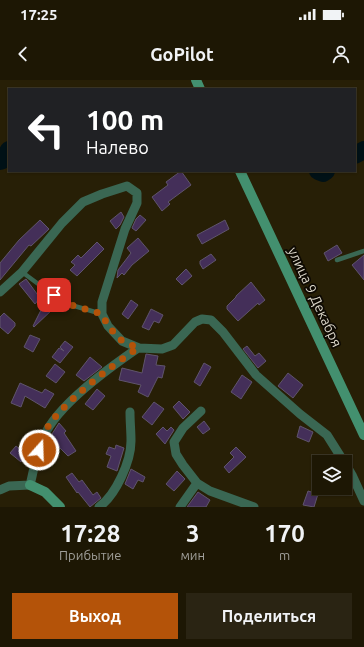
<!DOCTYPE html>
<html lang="ru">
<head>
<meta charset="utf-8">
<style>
	body { margin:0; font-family:Ubuntu,sans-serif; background:#2a2413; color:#f1f3f6; height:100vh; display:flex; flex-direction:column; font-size:15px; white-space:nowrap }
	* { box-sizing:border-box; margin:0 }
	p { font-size:13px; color:#a09f9a }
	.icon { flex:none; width:22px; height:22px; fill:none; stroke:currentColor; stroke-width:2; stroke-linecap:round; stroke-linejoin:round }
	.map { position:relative; height:427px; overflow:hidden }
	.details { display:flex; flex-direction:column; background:#1d1704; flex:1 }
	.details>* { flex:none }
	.guide { position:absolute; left:8px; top:8px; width:348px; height:84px; border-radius:0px; box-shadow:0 1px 3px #0004,0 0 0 1px #3b3626; background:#202124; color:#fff; overflow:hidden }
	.fabs { position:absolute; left:312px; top:375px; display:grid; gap:8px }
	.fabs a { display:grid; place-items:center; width:40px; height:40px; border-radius:0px; background:#1d1704; box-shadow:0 1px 3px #0004,0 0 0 1px #3b3626; font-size:20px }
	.pin { position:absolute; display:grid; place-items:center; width:34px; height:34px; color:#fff; margin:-17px; border-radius:8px; box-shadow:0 2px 6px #0006 }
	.me { position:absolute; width:44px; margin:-22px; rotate:20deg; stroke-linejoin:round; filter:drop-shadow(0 0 3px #0008) }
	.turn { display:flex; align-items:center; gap:14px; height:84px; padding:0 12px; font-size:18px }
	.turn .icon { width:52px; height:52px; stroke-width:2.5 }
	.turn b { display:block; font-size:28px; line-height:34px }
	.eta { display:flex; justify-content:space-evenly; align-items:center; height:68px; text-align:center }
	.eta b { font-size:24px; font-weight:700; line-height:28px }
	.button { display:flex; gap:8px; margin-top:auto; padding:8px 12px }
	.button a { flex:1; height:46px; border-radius:0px; background:#b45309; color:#fff; font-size:16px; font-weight:700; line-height:46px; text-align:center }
	.button a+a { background:#2a2413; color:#f1f3f6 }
	.status { display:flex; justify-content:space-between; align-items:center; height:28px; padding:0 20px; background:#1d1704; direction:ltr }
	.status svg { height:11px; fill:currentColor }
	header { display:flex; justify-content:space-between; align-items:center; height:52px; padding:0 12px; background:#1d1704; font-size:18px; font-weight:700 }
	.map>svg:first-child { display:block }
</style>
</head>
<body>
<div class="status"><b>17:25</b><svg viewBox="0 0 49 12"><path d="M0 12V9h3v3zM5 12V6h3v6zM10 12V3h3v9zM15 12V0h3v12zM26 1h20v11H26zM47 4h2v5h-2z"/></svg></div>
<header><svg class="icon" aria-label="back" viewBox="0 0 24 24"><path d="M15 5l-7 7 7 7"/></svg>GoPilot<svg class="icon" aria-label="person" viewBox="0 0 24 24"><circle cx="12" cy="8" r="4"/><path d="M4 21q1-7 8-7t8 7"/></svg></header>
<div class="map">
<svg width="364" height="427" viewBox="0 0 364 427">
	<rect width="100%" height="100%" fill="#271f06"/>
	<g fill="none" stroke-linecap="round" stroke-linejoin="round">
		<path stroke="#001116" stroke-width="18" d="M355 75 364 70
			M0 81 3 80 9 70
			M318 91 323 93 326 91"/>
	</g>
	<path fill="#442f59" stroke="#5f546c" d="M181 91 191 105 168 122 170 124 162 131 152 117 168 105 166 102Z
		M121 132 124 137 120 145 116 149 110 141Z
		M140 135 146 140 136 151 132 148 136 139Z
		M40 140 49 149 31 166 29 165 0 200V183L19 160Z
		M225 140 229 149 202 164 197 155Z
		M138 158 149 171 132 185 124 195 122 193 117 198 118 190 131 173 127 168Z
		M97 162 104 169 77 196 70 190 75 185 71 182 78 175 81 178Z
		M337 165 342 173 328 181 324 173Z
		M211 174 216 180 203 189 200 184V181Z
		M364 175V200L352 185Z
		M186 189 192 196 182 205 176 199Z
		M26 199 40 218 35 224 19 204Z
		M251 202 265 220 259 225 258 223 238 241 227 229V226L236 217V216Z
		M46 220 54 228 34 247 33 246Z
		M131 220 138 225 128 239 122 234Z
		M151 229 163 235 159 243 154 241 149 250 142 247Z
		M4 233 15 243V246L8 254 0 247V237Z
		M30 255 40 259 33 272 24 267Z
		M65 261 73 267 60 283 52 277 59 268 64 271 60 267Z
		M247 266 255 276 259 273 266 281 258 288 243 269Z
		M146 274 158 276 156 285 165 286 162 298 158 297 148 317 138 312 141 305 119 300 122 288 142 293Z
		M90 277 102 287 84 301 76 295Z
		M204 283 211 287 200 306 194 302Z
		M55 284 65 292 56 303 46 296Z
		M288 293 303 305 293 318 278 306Z
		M242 295 252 302 241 319 231 312Z
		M20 303 42 313 45 309 54 314 45 328 25 316 21 327 11 323Z
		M97 309 105 316 93 330 85 324Z
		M179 321 190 332 183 339 173 327Z
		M154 322 164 329 152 345 142 337Z
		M204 341 210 349 203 354 197 347Z
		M59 343 66 351 64 353 76 371 68 376 50 358 53 355 52 354Z
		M300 346 313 352 309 362 297 357Z
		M163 347 167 351 171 347 174 350 165 364 156 354Z
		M30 355 35 358 21 382 10 373 16 366 20 369Z
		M116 365 124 368 117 391 107 387 111 376 106 374 109 367 115 369Z
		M236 367 246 377 229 393 224 387 234 377 230 373Z
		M131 389 145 397 143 402 138 400 133 409 125 404Z
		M177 391 185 399 174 411 166 404Z
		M72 393 79 402 82 400 93 415 97 412 101 418 90 427 78 412 77 413 66 397Z
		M308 411 318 414 314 427 303 425Z
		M198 412 210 420 206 427H187Z"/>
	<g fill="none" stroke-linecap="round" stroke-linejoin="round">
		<path stroke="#3a6753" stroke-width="4.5" d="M337 180 364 171
			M22 192 64 223 102 234"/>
		<path stroke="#3a6753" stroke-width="9" d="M0 212 22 192 62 143 83 122 102 114 127 106 137 113V123L125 149 102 222V234L108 246 122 261 139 268 162 269 173 265 195 242 202 239 211 240 223 252 256 295 300 334 327 355 344 382
			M201 331 183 348 174 362 176 374 183 385 197 403 210 411 254 427
			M345 383 352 395 364 421
			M0 410 9 406 30 405C34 390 36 372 43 358 57 325 109 288 138 268
			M99 427C116 415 131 381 131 361 131 351 130 342 130 332
			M180 427 197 403"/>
		<path stroke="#43906f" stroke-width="10" d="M196 0 200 9
			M240 91 364 355
			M30 405 45 412 60 427"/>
	</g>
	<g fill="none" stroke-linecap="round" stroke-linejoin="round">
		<path stroke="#b45309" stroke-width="7" stroke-dasharray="0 12.6" d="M39 370C42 361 45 350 51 342 73 315 109 288 138 268L122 261 108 246 102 234 64 223 54 215"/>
	</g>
	<g text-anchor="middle" stroke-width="3.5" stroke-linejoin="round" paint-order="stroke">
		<g font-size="14" fill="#dcd7c9" stroke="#0d0902">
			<text transform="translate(315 217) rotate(65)" y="5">улица 9 Декабря</text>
		</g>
	</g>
</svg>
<div class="fabs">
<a><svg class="icon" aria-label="layers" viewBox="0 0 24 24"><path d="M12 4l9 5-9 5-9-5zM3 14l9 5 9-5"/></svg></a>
</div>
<div class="pin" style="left:54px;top:215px;background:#d93025"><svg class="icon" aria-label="arrive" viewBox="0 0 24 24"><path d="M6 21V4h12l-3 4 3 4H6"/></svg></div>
<svg class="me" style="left:39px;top:370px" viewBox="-20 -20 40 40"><circle r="17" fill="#b45309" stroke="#fff" stroke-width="3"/><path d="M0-11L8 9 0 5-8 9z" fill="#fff"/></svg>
<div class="guide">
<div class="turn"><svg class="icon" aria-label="left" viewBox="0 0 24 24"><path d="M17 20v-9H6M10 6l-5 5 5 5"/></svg><div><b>100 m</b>Налево</div></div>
</div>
</div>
<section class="details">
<div class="eta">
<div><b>17:28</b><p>Прибытие</p></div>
<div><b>3</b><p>мин</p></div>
<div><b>170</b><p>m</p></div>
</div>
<div class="button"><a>Выход</a><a>Поделиться</a></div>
</section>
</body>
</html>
